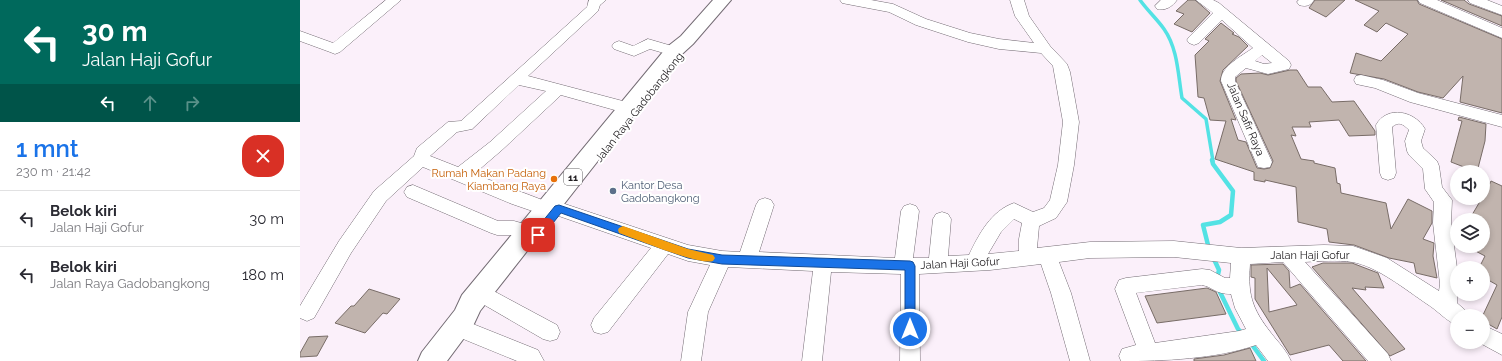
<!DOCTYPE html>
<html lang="id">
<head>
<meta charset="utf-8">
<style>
	body { margin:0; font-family:Raleway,sans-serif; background:#f2f2f3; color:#2b2b33; height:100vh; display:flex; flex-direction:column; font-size:15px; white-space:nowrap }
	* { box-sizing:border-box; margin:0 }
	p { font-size:13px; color:#7c7c81 }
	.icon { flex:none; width:22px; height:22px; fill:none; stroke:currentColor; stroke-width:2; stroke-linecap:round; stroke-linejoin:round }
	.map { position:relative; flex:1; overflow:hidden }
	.details { display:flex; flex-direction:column; background:#fff; width:300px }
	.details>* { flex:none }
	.guide { background:#00695c; color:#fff; overflow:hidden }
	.fabs { position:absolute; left:1150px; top:165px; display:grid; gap:8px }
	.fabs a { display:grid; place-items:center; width:40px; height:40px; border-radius:50%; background:#fff; box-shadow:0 2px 6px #0003; font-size:20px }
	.pin { position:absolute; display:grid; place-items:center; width:34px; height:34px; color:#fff; margin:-17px; border-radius:8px; box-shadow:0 2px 6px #0006 }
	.me { position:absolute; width:44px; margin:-22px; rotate:0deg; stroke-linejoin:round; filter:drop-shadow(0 0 3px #0008) }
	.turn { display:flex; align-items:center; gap:14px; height:84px; padding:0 16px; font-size:18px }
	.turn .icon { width:52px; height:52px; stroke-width:2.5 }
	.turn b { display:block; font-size:28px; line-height:34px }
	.lanes { display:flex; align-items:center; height:38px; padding:0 16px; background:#0003; justify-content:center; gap:20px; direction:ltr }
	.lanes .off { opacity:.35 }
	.round { display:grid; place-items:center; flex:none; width:42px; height:42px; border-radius:16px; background:#f2f2f3 }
	.head { display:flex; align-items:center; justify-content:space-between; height:68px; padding:0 16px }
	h1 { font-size:24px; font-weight:600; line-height:30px; color:#1a73e8 }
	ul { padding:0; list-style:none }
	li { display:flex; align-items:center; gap:12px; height:56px; padding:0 16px; border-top:1px solid #e1e1e2 }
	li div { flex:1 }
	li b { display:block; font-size:15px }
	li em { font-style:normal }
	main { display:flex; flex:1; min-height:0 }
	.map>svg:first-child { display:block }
</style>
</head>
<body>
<main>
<section class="details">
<div class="guide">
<div class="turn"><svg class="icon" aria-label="left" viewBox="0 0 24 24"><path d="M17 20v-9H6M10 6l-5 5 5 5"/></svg><div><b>30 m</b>Jalan Haji Gofur</div></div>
<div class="lanes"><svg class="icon" aria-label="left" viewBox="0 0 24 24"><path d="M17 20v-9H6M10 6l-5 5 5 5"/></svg><svg class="icon off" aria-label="ahead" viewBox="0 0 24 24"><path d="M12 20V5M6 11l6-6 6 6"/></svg><svg class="icon off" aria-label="right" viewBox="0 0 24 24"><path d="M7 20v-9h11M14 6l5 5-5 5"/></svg></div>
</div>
<div class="head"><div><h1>1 mnt</h1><p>230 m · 21:42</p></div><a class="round" style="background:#d93025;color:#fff"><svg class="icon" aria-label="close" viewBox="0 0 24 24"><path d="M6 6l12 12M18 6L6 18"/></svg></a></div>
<ul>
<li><svg class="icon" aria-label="left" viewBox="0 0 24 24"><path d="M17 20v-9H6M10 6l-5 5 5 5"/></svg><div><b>Belok kiri</b><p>Jalan Haji Gofur</p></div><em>30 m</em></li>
<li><svg class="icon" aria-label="left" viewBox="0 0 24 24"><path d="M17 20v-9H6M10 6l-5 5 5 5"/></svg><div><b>Belok kiri</b><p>Jalan Raya Gadobangkong</p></div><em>180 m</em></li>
</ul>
</section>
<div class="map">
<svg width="1202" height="361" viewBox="0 0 1202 361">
	<rect width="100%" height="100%" fill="#fbf0fa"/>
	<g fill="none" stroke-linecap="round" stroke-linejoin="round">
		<path stroke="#53e2e4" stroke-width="3.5" d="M840 0C847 10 857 19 864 29 878 49 878 75 882 98L906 119 913 161"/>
		<path stroke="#53e2e4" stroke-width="4.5" d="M909 249 903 225 920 222 931 215 933 191 913 164 912 160
			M913 257 919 270 917 279
			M918 288 938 329 943 334
			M950 342 964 361"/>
	</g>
	<path fill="#c1b4ae" stroke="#786c67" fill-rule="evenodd" d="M888 0H895L910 13 892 32 874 24 884 14 876 11Z
		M1015 0H1045L1026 17 1009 8Z
		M1055 0H1117L1119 4 1202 39V113L1160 102 1163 76 1143 98 1118 92 1084 79 1050 73 1056 53 1081 61 1108 34 1086 23 1077 32 1064 25 1079 11Z
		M1141 0H1164L1169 4 1202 16V26Z
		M921 23 934 33 932 34 939 37 948 46 923 70 920 81 936 120 931 119 938 140 946 142 957 168 964 169 970 168 973 161 936 81V78L941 74 960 73 968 75 990 70H997L1008 87H1021L1032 102 1054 101 1075 131V135L1049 136 1039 120 1009 122 1011 127H992L996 136 991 135 1001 159 1014 161V163L1035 168 1037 183 1040 184 1041 193 1086 203 1091 229 1108 199 1132 211V223L1123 239 1134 243 1133 256 1137 278 1116 273 1114 263 1089 258 1054 245 1029 242 1027 229 998 222 996 187 965 180V182L954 180V172L915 159 926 121 910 120 904 98 898 97 895 55 909 41 905 39Z
		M1159 117 1186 124 1185 141 1177 172 1151 162 1162 121 1158 120Z
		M1191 181 1202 186V317L1197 329 1183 321V315L1197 285 1183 277V268H1179L1185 256 1166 246H1183V220H1169L1182 198H1183Z
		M1023 263H1052L1078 273 1084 288 1065 287 1066 290 1052 288 1105 349 1090 356 1012 267Z
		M983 264 989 271 990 288 1000 284 1066 361H1043L1029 345 990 355 955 299V278L951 277V265ZM967 268 995 302 997 305 969 312Z
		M907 288 916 292 926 314 857 323 845 296Z
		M69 289 100 299 87 314 83 313 65 333 35 323 51 306H54Z
		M28 336 17 356 0 357V353L9 337Z
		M950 348 956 361H894V359L924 355Z"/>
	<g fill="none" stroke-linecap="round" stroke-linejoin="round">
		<defs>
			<path id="minor" d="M86 0H101L40 52 35 54 30 52 0 41V31L33 43Z
				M289 0H306L300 5 298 11 228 76 334 104 337 108 334 112 329 114 261 95 202 150 174 174 253 204 259 202 388 245 422 251 440 252 456 205 459 200 465 198 471 200 474 205 459 252 595 258 601 211 604 206 610 204 616 206 619 211 613 258H629L633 219 636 214 642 212 648 214 651 219 648 256 669 255C679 234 691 211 714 203L733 212 744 208 750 200 758 165 763 122 753 66 741 53 699 49 668 42 616 25 589 12 547 4 542 3 540 0H571L593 4 626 19 670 33 699 39 734 43 715 16 710 0H724L729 16 750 46 767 64 770 72 779 122 774 165 767 202 756 218 739 226 737 248 790 242 874 241 941 248 1024 245 1053 246 1087 258 1139 291 1140 284 1133 223 1134 202 1125 189 1123 169 1109 155 1107 151 1105 141 1109 130C1103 124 1099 121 1092 127L1096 173 1094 178 1088 180 1082 178 1080 173 1076 125C1087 105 1115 111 1125 129L1121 141 1123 148 1137 161 1139 166 1142 187 1152 200 1151 223 1157 268V303L1165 310 1168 316H1157V325C1146 321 1137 310 1127 304 1106 290 1077 266 1052 262 1037 260 1020 261 1005 262L1088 354 1091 361H1068L983 262 950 264C947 298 954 312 975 338 981 345 987 352 991 361H968L956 345C915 359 864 361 821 361L819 356 822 349 836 345 815 289 819 280 826 278 902 269 910 270 925 278H930L931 263 874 257 790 258 759 262 771 293 790 361H770L751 293 741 264 690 270 619 274 620 361H600L601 274 531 272 522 361H502L513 271 428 267 408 312 401 361H381L388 312 410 265 388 261 368 254 308 332 301 334 294 332 291 325 294 318 351 248 253 214 247 216 212 204 123 167 86 201 51 253 14 318 7 321 0 318V306L39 241 74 191 114 156 117 148 148 122 161 121 287 7ZM219 85 246 91 190 142 158 167 130 156 157 132 172 129ZM714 219 722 223 719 239V251L688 254 701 232ZM902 285C913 287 915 294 931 294L935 308 946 329 939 331 855 343 836 293Z
				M861 0H877C872 7 865 11 857 9L855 6Z
				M896 0H913L919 3 989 61 991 65 989 69 968 74 946 68 935 77V81L972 162 970 167 964 168 958 167 921 81C921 66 942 56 953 48L922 20 899 43 894 45 889 43 887 40 889 37 913 13ZM962 55 972 63 964 64 955 61Z
				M999 0H1014C1010 6 1006 7 999 5L997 2Z
				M1118 0H1137L1202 28V38L1120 3Z
				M1168 0H1187L1202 6V15L1170 3Z
				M348 39 379 48 381 51 379 54 374 56 350 49 334 56 314 49 312 46 314 43 319 41 333 46Z
				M1061 75 1083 80 1118 93 1202 115V127L1110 102 1075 88 1056 84 1054 80 1056 76Z
				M113 185 198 221H214L235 227 238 232 235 237 229 240 214 235H197L191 233 107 197 104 192 107 187Z
				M188 288 257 325 260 332 257 339 250 341 243 339 181 303 178 297 181 291Z
				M158 318 238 350 244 361H217L151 334 148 327 151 320Z
				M1183 325 1202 334V355L1178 342H1183Z"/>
			<path id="highway" d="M413 0H431L393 44 381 55 180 311 173 326 147 361H118L122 352 155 310 162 295 367 47 381 36Z"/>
		</defs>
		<use href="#minor" stroke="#746c74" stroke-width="1"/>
		<use href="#highway" stroke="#746c74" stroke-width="2"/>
		<use href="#minor" fill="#fff" fill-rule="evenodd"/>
		<use href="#highway" fill="#fff" fill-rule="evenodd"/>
	</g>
	<path fill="#1a73e8" stroke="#114b97" d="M259 205 388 249 422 255 610 261 613 262 615 266V329L614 333 610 334 606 333 605 329V270L422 264 388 258 261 213 241 238H234L233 235 234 232 255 206Z"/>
	<path fill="#f59e0b" d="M323 226 388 249 413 255 415 258 413 261C400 266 336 239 319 233L318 230 319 228Z"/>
	<circle fill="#e8710a" stroke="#fff" stroke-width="1.5" cx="254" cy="179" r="4"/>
	<circle fill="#5c6f8a" stroke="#fff" stroke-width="1.5" cx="313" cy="191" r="4"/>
	<g text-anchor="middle" stroke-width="4" stroke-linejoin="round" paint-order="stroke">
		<rect fill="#fff" stroke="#646264" stroke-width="1" x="264" y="169" width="18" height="16" rx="3"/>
		<g font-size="10" font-weight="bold" fill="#211e21">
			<text x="273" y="181">11</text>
		</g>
		<g font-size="11" fill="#211e21" stroke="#fff">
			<text transform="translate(339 107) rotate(-52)" y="4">Jalan Raya Gadobangkong</text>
			<text transform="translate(946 119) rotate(67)" y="4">Jalan Safir Raya</text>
			<text x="1010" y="259">Jalan Haji Gofur</text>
			<text transform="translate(660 263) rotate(-3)" y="4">Jalan Haji Gofur</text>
		</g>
		<g font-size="11" fill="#c56008" stroke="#fff" text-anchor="end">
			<text x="246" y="177">Rumah Makan Padang<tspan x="246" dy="13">Kiambang Raya</tspan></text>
		</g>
		<g font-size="11" fill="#4e5e75" stroke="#fff" text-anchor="start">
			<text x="321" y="189">Kantor Desa<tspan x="321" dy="13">Gadobangkong</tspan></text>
		</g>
	</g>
</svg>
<div class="fabs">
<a><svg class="icon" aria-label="sound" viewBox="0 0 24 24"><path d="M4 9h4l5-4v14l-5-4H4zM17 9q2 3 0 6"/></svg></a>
<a><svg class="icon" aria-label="layers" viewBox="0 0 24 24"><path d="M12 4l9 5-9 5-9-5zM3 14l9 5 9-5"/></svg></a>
<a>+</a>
<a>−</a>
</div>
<div class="pin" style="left:238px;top:235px;background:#d93025"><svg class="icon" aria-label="arrive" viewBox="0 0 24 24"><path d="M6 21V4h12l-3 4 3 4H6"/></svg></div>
<svg class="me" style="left:610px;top:329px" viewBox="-20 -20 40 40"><circle r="17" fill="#1a73e8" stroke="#fff" stroke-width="3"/><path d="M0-11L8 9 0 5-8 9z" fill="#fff"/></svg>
</div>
</main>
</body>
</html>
